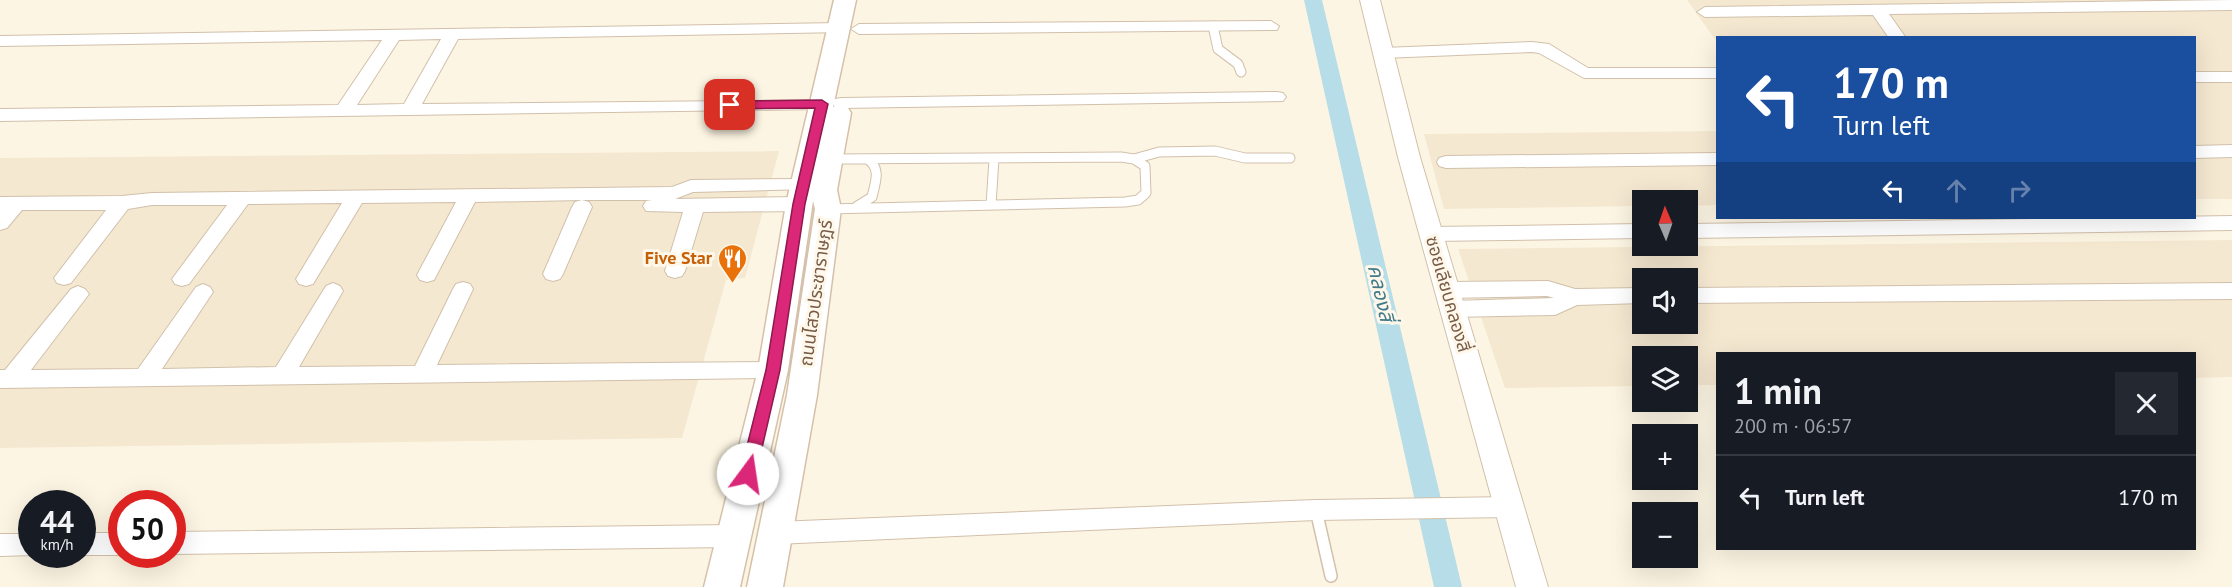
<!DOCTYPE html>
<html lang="en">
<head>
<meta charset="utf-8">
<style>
	body { margin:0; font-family:"PT Sans","Noto Sans Thai",sans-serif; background:#242831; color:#f1f3f6; height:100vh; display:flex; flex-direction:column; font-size:22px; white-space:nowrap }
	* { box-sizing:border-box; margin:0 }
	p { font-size:20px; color:#9ea1a6 }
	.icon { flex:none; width:33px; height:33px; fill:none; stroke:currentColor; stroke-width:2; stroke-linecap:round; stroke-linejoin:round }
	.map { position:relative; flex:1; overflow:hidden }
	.drawer { position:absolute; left:1716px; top:352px; width:480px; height:198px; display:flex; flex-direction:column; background:#171b24; border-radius:0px; box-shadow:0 6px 24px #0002 }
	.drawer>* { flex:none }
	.top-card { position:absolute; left:1716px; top:36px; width:480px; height:183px; border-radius:0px; box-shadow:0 6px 24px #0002; background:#1a4fa0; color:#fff; overflow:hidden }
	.needle { width:39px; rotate:358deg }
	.fabs { position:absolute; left:1632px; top:190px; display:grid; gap:12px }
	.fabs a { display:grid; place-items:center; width:66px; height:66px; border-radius:0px; background:#171b24; box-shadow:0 6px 24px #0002; font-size:30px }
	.speed { position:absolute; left:18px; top:490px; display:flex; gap:12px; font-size:30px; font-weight:700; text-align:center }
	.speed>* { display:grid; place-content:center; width:78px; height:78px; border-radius:50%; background:#171b24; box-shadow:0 6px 24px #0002; line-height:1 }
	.speed small { font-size:15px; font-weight:400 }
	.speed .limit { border:9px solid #d22; background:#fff; color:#111 }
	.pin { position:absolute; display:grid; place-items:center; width:51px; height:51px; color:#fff; margin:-26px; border-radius:12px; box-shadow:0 3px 9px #0006 }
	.me { position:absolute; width:66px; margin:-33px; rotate:14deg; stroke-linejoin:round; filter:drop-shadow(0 0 4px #0008) }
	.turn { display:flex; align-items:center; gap:21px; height:126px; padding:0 18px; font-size:27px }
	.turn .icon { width:78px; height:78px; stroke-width:2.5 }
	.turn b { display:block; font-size:42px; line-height:51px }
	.lanes { display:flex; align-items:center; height:57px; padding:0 18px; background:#0003; justify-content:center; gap:30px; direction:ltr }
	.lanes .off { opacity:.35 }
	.round { display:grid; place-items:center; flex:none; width:63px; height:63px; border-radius:0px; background:#242831 }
	.summary { display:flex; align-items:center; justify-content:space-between; height:102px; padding:0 18px }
	h1 { font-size:36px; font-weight:600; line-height:45px }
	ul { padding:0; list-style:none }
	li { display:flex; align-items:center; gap:18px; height:84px; padding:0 18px; border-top:2px solid #363941 }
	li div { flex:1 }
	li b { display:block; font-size:22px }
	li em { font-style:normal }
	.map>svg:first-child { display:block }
</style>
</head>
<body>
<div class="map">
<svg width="2232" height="587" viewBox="0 0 2232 587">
	<rect width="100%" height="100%" fill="#fdf5e3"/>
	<path fill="#f5e8d1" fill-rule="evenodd" d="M1687 0H2232V199H2195L2194 38H1718L1717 42Z
		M1717 131V205L1688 206V201H1642V206L1444 209 1424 134Z
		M779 151 745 278 726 280 682 438 0 448V158Z
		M2232 240V377L2195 378 2194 354H1718L1717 385H1688V357H1642V386L1505 388 1458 249ZM1642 279H1688V324H1642Z"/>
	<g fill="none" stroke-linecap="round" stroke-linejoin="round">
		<path fill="#b6dde8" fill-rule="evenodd" d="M1304 0H1322L1462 587H1434Z"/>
		<defs>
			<path id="service-far1" d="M1213 26 1218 49 1238 64 1241 72
				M1134 159 1159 152 1215 151 1245 158H1290
				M991 205 994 159
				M856 207 872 197C875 183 882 168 867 159
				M828 209 1125 202 1138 200 1146 193 1145 166 1134 159 1121 157 830 159"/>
			<path id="service" d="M1316 510 1331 576"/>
			<path id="minor" d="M2232 0V10L1889 14 1906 38H1889L1873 15 1705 17 1697 12 1705 7Z
				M1271 21 1279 26 1277 30 859 34 851 29 859 24Z
				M839 23 845 24 847 28 845 32 458 39 422 104 828 100 831 104 828 108 822 109 0 121V109L338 105 382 40 0 46V36ZM441 39 404 104 357 105 399 40Z
				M1532 42 1549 44 1588 68H1718V78H1584L1539 53 1532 52 1383 58 1377 57 1374 53 1377 49 1383 48Z
				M2194 72H2232V82H2194Z
				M1277 92 1283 93 1286 97 1283 101 841 108 835 107 832 103 835 99 841 98Z
				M2232 145V157L2194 158V146Z
				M1718 153V165L1446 168 1439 166 1437 162 1439 158 1446 156Z
				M803 179 810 181 813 185 810 189 693 192 675 199 799 197 806 199 809 204 806 209 799 211 703 212 685 271 682 276 675 278 668 276 665 271 683 212 646 211 643 206 646 201 652 200H582L589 202 592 207 563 274 560 279 553 281 546 279 543 274 572 207 575 202 582 200 475 202 434 280 427 282 420 280 417 275 456 202 362 203 313 284 306 286 299 284 296 279 342 203 248 204 189 284 182 286 175 284 172 279 227 205H152L128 209 71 283 64 285 57 283 54 278 106 210H22L7 228 0 230V197L122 196 152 193 672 187 691 180Z
				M2232 216V230L1688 238V224Z
				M1642 224V238L1431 241 1424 239 1421 234 1424 229 1431 227Z
				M1548 281 1575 289 1642 288V303L1577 305 1555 315 1452 317 1444 314 1441 309 1444 304 1452 301 1554 298 1547 296 1447 298 1440 295 1437 290 1440 285 1447 282Z
				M463 282 470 284 473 289 437 365 773 362 781 364 784 370 781 376 773 378 0 388V370H5L71 289 78 286 85 289 89 294 31 370 138 369 196 287 203 284 210 287 213 292 162 369 276 367 326 286 333 283 340 286 343 291 299 367 415 366 453 289 456 284Z
				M2232 283V299L1688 303V288Z
				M1510 497 1519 500 1522 507 1519 514 1510 517 1316 520 776 544 767 541 764 533 767 525 776 522 1316 500Z
				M733 525 742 528 745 536 742 544 733 547 172 554V532Z
				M82 533H122V555H82Z
				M0 534H32V555H34L0 556Z"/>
			<path id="tertiary" d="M1360 0H1380L1420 157 1548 587H1516L1398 157Z"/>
			<path id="secondary" d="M834 0H856L833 107 839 105 848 108 851 113 837 190 841 209 817 395 783 587H747L787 395 815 209 813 201 788 370 740 587H704L758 370 786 204Z"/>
		</defs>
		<use href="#service-far1" stroke="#d1c0ab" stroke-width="11"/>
		<use href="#service" stroke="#d1c0ab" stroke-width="14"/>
		<use href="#minor" stroke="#d1c0ab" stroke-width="2"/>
		<use href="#tertiary" stroke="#d1c0ab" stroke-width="2"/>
		<use href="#secondary" stroke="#d5c0a9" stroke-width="3"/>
		<use href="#service-far1" stroke="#fff" stroke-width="9"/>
		<use href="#service" stroke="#fff" stroke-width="11"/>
		<use href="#minor" fill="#fff" fill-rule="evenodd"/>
		<use href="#tertiary" fill="#fff" fill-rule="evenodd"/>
		<use href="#secondary" fill="#fff" fill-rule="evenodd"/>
	</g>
	<path fill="#db2777" stroke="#8e194d" stroke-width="1.5" d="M822 100 828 104 805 204 780 370 756 474 754 479 748 480 743 479 740 474 766 370 793 204 815 108 730 109 725 105 730 101Z"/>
	<defs>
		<symbol id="restaurant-pin" viewBox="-11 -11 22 30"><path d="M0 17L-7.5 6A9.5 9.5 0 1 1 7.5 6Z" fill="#e8710a" stroke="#fff8ea"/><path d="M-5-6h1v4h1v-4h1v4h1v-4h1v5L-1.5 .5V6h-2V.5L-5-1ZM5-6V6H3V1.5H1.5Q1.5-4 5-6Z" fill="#fff"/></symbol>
	</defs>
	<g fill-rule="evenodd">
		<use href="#restaurant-pin" x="716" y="242" width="33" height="45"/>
	</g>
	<g text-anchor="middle" stroke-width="6" stroke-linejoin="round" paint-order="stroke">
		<g font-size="18" font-weight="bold" fill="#c56008" stroke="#fff8ea" text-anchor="end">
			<text x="712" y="264">Five Star</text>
		</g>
		<g font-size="18" fill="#775c47" stroke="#fff8ea">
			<text transform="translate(816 293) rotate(-82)" y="6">ถนนไสวประชาราษฎร์</text>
			<text transform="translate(1448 294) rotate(74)" y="6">ซอยเลียบคลองสี่</text>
		</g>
		<g font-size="20" font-style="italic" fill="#407a8b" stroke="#fff8ea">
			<text transform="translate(1381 293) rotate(77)" y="7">คลองสี่</text>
		</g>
	</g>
</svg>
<div class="fabs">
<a><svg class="needle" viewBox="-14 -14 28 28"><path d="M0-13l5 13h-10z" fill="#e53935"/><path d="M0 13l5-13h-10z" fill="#9ea1a6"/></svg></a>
<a><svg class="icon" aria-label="sound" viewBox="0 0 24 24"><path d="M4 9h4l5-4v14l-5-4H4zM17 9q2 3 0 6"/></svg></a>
<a><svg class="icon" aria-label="layers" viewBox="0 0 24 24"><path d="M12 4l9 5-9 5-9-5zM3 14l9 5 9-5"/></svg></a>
<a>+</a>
<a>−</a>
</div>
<div class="speed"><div>44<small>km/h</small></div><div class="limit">50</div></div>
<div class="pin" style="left:730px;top:105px;background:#d93025"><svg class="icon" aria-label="arrive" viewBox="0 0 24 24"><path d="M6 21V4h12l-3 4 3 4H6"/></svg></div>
<svg class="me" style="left:748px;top:474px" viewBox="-20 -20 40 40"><circle r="19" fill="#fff"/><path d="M0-13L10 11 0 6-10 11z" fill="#db2777"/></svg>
<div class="top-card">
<div class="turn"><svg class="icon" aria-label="left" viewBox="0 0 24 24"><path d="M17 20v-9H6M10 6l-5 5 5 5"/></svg><div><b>170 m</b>Turn left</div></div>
<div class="lanes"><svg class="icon" aria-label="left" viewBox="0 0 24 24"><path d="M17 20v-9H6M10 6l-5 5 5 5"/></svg><svg class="icon off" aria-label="ahead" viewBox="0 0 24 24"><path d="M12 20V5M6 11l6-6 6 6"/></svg><svg class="icon off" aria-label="right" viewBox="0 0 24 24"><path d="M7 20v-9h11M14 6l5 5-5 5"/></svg></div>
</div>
<section class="drawer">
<div class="summary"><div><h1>1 min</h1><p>200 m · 06:57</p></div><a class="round"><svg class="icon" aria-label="close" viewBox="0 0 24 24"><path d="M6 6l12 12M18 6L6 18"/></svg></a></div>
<ul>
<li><svg class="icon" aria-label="left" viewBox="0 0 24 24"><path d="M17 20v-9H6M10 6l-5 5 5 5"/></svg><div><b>Turn left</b></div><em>170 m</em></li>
</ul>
</section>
</div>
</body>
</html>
